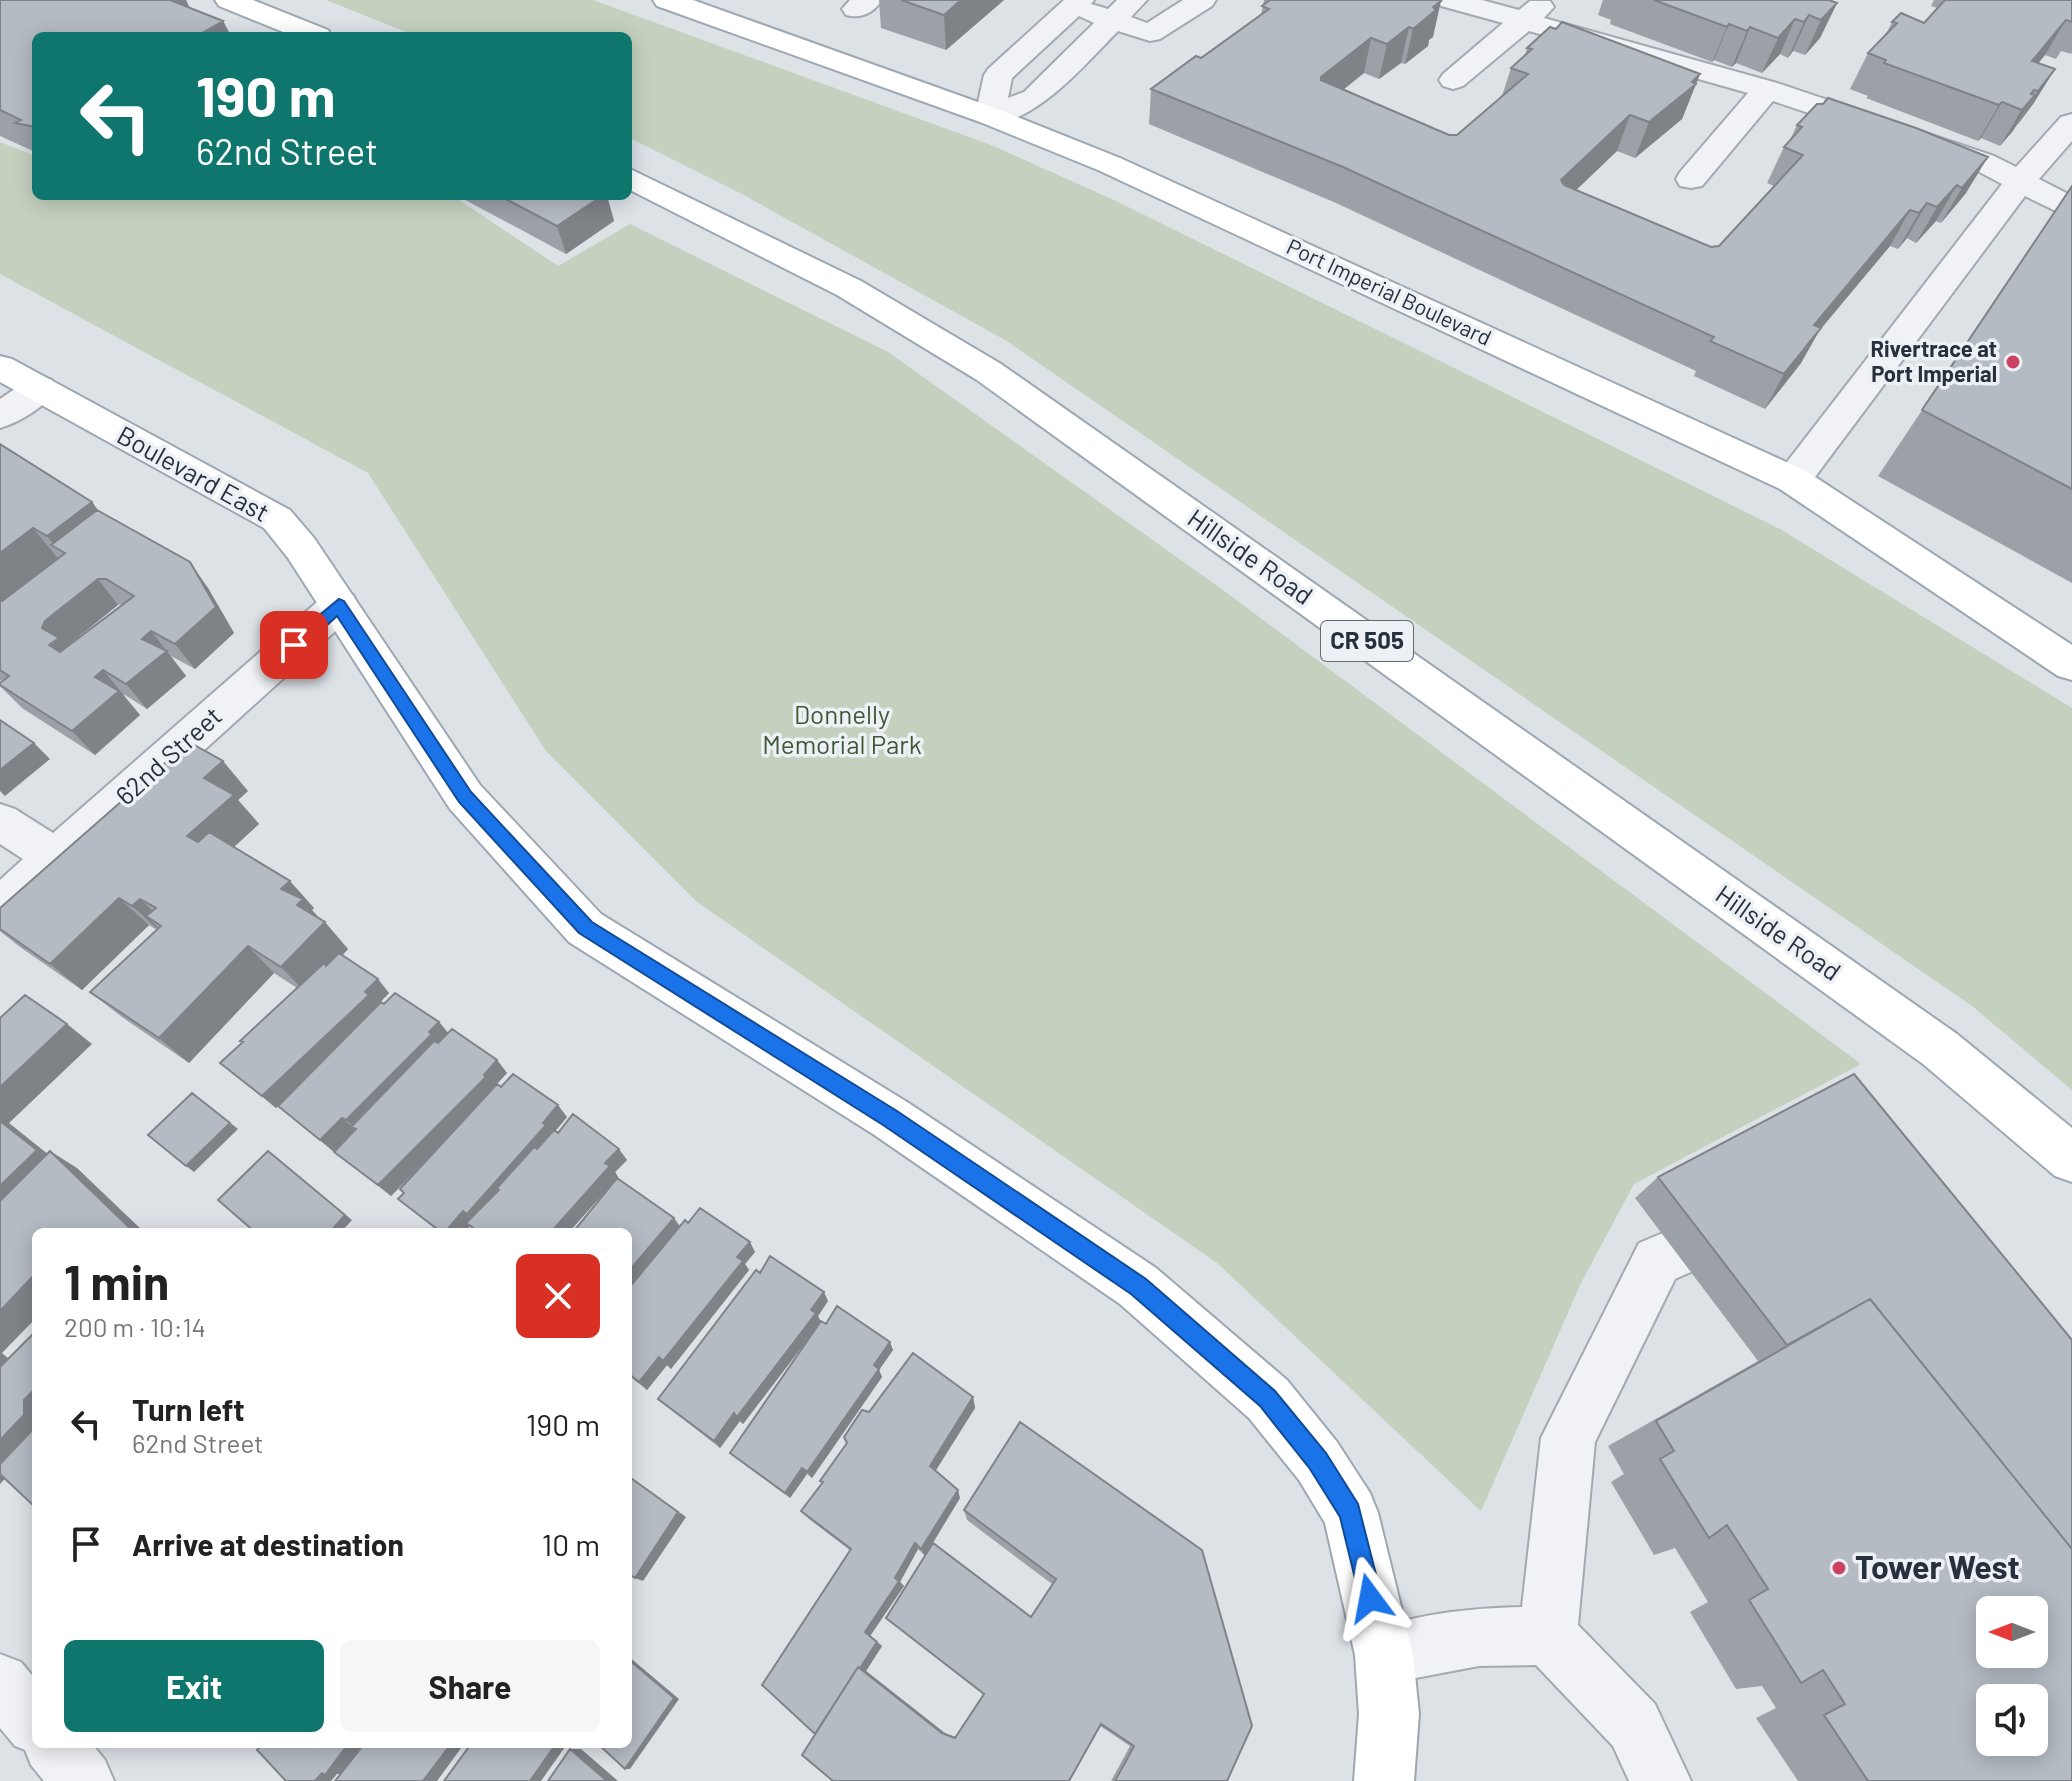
<!DOCTYPE html>
<html lang="en">
<head>
<meta charset="utf-8">
<style>
	body { margin:0; font-family:Barlow,sans-serif; background:#f6f6f6; color:#222; height:100vh; display:flex; flex-direction:column; font-size:30px; white-space:nowrap }
	* { box-sizing:border-box; margin:0 }
	p { font-size:26px; color:#767676 }
	.icon { flex:none; width:44px; height:44px; fill:none; stroke:currentColor; stroke-width:2; stroke-linecap:round; stroke-linejoin:round }
	.map { position:relative; flex:1; overflow:hidden }
	.panel { position:absolute; left:32px; top:1228px; width:600px; height:520px; display:flex; flex-direction:column; background:#fff; border-radius:12px; box-shadow:0 4px 20px #0003 }
	.panel>* { flex:none }
	.top-card { position:absolute; left:32px; top:32px; width:600px; height:168px; border-radius:12px; box-shadow:0 4px 20px #0003; background:#0f766e; color:#fff; overflow:hidden }
	.needle { width:52px; rotate:270deg }
	.controls { position:absolute; left:1976px; top:1596px; display:grid; gap:16px }
	.controls a { display:grid; place-items:center; width:72px; height:72px; border-radius:12px; background:#fff; box-shadow:0 4px 20px #0003; font-size:40px }
	.pin { position:absolute; display:grid; place-items:center; width:68px; height:68px; color:#fff; margin:-34px; border-radius:16px; box-shadow:0 4px 12px #0006 }
	.me { position:absolute; width:88px; margin:-44px; rotate:347deg; stroke-linejoin:round; filter:drop-shadow(0 0 6px #0008) }
	.turn { display:flex; align-items:center; gap:28px; height:168px; padding:0 32px; font-size:36px }
	.turn .icon { width:104px; height:104px; stroke-width:2.5 }
	.turn b { display:block; font-size:56px; line-height:68px }
	.round { display:grid; place-items:center; flex:none; width:84px; height:84px; border-radius:12px; background:#f6f6f6 }
	.overview { display:flex; align-items:center; justify-content:space-between; height:136px; padding:0 32px }
	h1 { font-size:48px; font-weight:700; line-height:60px }
	.cta { display:flex; gap:16px; margin-top:auto; padding:16px 32px }
	.cta a { flex:1; height:92px; border-radius:12px; background:#0f766e; color:#fff; font-size:32px; font-weight:700; line-height:92px; text-align:center }
	.cta a+a { background:#f6f6f6; color:#222 }
	ul { padding:0; list-style:none }
	li { display:flex; align-items:center; gap:24px; height:120px; padding:0 32px }
	li div { flex:1 }
	li b { display:block; font-size:30px }
	li em { font-style:normal }
	.map>svg:first-child { display:block }
</style>
</head>
<body>
<div class="map">
<svg width="2072" height="1781" viewBox="0 0 2072 1781">
	<rect width="100%" height="100%" fill="#dde2e7"/>
	<path fill="#c5d1bf" d="M326 0H593L991 145 1114 200 1780 529 2072 708V1090L1972 1006 1005 340 740 193 628 137V36H416Z
		M0 142 36 156V196H453L558 266 630 224 888 352 1223 590 1861 1064 1634 1184 1581 1283 1481 1511 1217 1263 697 902 546 751 368 473 0 274Z"/>
	<g fill="none" stroke-linecap="round" stroke-linejoin="round">
		<defs>
			<path id="minor" d="M850 0H882C873 13 861 19 846 15L842 9Z
				M1064 0H1094L1091 4 1108 9 1117 0H1147L1131 17 1147 23 1183 0H1216L1212 6 1160 39 1150 41 1118 31C1087 62 1028 134 980 122L975 116 984 75 988 69ZM1079 16 1094 23 1024 92 1008 98 1012 78Z
				M1437 0H1482L1519 10 1530 1H1550L1554 7 1544 18 1777 83 1994 156 2016 167 2061 117 2072 114V141L2039 179 2072 196V219L2025 196 1806 489 1793 493 1780 489 1775 480 1780 471 2002 184 1972 168 1773 101 1702 186 1691 188 1680 186 1676 179 1680 172 1748 93 1529 31 1463 86 1453 89 1443 86 1439 80 1443 74 1503 23 1441 6Z
				M40 376 52 380 57 388C47 406 20 422 0 428V399L28 380Z
				M339 590 353 595 358 605 353 615 16 921 0 926V880L23 859 0 844V804L15 809 53 833 325 595Z
				M1732 1204 1750 1212 1757 1229 1750 1246 1675 1279 1595 1442 1578 1625 1655 1704 1691 1781H1629L1613 1746 1536 1665 1479 1666 1384 1684 1363 1676 1355 1655 1363 1634C1412 1614 1470 1608 1522 1607L1541 1438 1639 1243Z
				M0 1654 21 1662 36 1680V1744H92L105 1760 114 1781H44L31 1765 25 1750 15 1746 0 1728Z"/>
			<path id="major" d="M215 0H253L328 30 332 36H293L219 6Z
				M653 0H693L1000 110 1120 158 1806 471 2072 645V680L2058 676 1780 489 1098 170 980 122 657 6Z
				M628 168 861 281 1001 364 1957 1034 2072 1128V1182L2055 1176 1923 1064 977 380 837 295 628 189Z
				M0 356 12 359 290 510 314 538 480 785 601 914 907 1102 1156 1268 1287 1380 1337 1442 1370 1493 1378 1513 1413 1655 1419 1714 1414 1781H1354L1359 1714 1355 1655 1325 1523 1299 1480 1249 1418 1120 1304 873 1134 569 942 450 809 288 558 264 528 0 382Z"/>
		</defs>
		<use href="#minor" stroke="#a3a9b1" stroke-width="4"/>
		<use href="#major" stroke="#9da7b2" stroke-width="4"/>
		<use href="#minor" fill="#f0f2f5" fill-rule="evenodd"/>
		<use href="#major" fill="#fff" fill-rule="evenodd"/>
	</g>
	<path fill="#9ca1a8" fill-rule="evenodd" d="M0 0H186L190 8 223 21 231 36H36V156L33 151 0 136Z
		M879 0H1004L946 50 881 28Z
		M1264 0H1438L1433 37 1429 40 1428 46 1405 64 1401 63 1379 79 1364 73 1344 89 1449 135H1457L1502 96 1511 68 1525 55 1527 48 1700 74 1682 119 1635 158 1617 151 1576 190 1711 247 1719 246 1774 186 1767 183 1784 147 1790 140 1797 125 1916 128 1966 193 1941 223 1936 221 1916 243 1907 238 1898 249 1890 246 1819 331 1801 363 1765 409 1694 376 1696 371 1336 203 1149 124 1151 89 1201 58 1261 15Z
		M1603 0H1829L1837 3 1820 38 1805 55 1793 51 1788 58 1780 54 1762 73 1736 63 1732 67 1714 60 1712 62 1610 24 1611 20 1598 15Z
		M1934 0H2072V52L2071 54 2061 51 2056 59 2045 55 2038 63 2055 69 2033 104 2000 146 1981 138 1978 141 1866 98 1868 96 1850 89 1868 53 1886 34 1892 22 1924 23 1937 8 1931 6Z
		M2072 186V583L1878 476Z
		M458 196H607L614 221 566 254Z
		M0 444 92 502 97 510 208 588 234 633 195 669 171 656 186 676 147 709 125 695 123 696 140 715 95 755 22 708 0 686 2 681 0 680ZM123 604 67 647V646L118 605Z
		M248 791 238 800 259 824 234 847 314 908 312 910 348 949 343 955 389 993 378 1005 384 1004 439 1022 448 1033 497 1060 507 1073 497 1084 567 1117 555 1131 558 1133 627 1160 615 1172 618 1177 617 1178 674 1218 679 1226 688 1223 755 1252 745 1264 749 1270 671 1369 667 1365 647 1390 628 1375V1232L612 1184 569 1232H469L473 1228 470 1226 465 1232H439L398 1199 404 1193 430 1157 391 1196 334 1152 355 1130 334 1152 278 1106 276 1108 220 1063 242 1043 240 1041 297 988 274 973 189 1063 122 1017 90 992 157 930 149 925 82 990 20 947 0 931V908Z
		M1854 1074 2072 1781H1798L1756 1718 1776 1708 1762 1686 1736 1689 1690 1612 1708 1602 1675 1548 1654 1555 1611 1482 1624 1474 1608 1446 1758 1361 1635 1198 1658 1177Z
		M760 1273 828 1301 818 1316 820 1321 893 1350 879 1370 882 1377 812 1478 807 1474 790 1498 730 1453 811 1335 743 1424 740 1421 720 1448 658 1399Z
		M973 1397 975 1408 935 1471 960 1498 925 1555 1031 1617 1052 1584 967 1520 964 1510 1020 1422 1227 1781H1111L1130 1746 1100 1726 1069 1781 815 1734 851 1551 809 1519 801 1511 823 1484 820 1481 869 1412ZM918 1549 925 1556 983 1695 955 1737 946 1734 866 1671 882 1646 870 1636 904 1586 900 1582Z"/>
	<path fill="#7f8388" d="M161 0H186L190 9Z
		M961 0H1004L946 50 944 15Z
		M1441 1 1433 37 1429 40 1428 46 1405 64 1413 29 1433 7Z
		M1837 3 1820 38 1805 55 1821 20Z
		M1809 15 1793 51 1788 58 1804 22Z
		M1795 19 1780 54 1762 73 1778 38Z
		M2066 20 2045 55 2011 97 2032 61Z
		M223 21 231 36H197Z
		M1729 24 1714 60 1712 62 1727 27Z
		M1409 27 1401 63 1379 79 1387 44Z
		M1750 27 1736 63 1732 67 1747 31Z
		M1371 38 1364 73 1314 113 1321 77Z
		M2055 69 2033 104 2016 127 2038 91Z
		M1700 74 1682 119 1635 158 1649 122Z
		M2031 94 2022 110 2035 95 2013 131 2000 146Z
		M2002 102 1981 138 1978 141 1999 105Z
		M1630 115 1617 151 1549 216 1561 180Z
		M1988 157 1966 193 1941 223 1962 188Z
		M1957 185 1936 221 1916 243 1937 207Z
		M602 196H607L614 221 566 254 557 226Z
		M1927 203 1907 238 1898 249 1919 213Z
		M1910 210 1890 246 1819 331 1801 363 1765 409 1784 374 1814 325Z
		M92 502 117 536 65 553 56 547 47 536Z
		M33 528 60 561 0 608V553Z
		M190 562 208 588 234 633 195 669 175 644Z
		M98 579 118 605 67 646 81 662 71 670 49 645 42 628 45 621Z
		M151 631 186 676 147 709 126 684 142 639Z
		M103 670 140 715 95 755 72 731 95 677Z
		M34 743 50 759 5 796 0 791V770Z
		M223 761 248 791 238 800 259 824 214 865 187 836 204 778Z
		M290 881 314 908 312 910 324 924 325 922 348 949 306 993 281 967V889Z
		M119 898 149 925 82 990 50 964Z
		M140 899 169 926 146 916 163 932 162 933 132 906Z
		M248 946 274 973 189 1063 159 1038Z
		M378 979 389 993 378 1004 381 1008 276 1108 262 1096Z
		M439 1022 450 1035 359 1131 346 1120Z
		M67 1024 92 1044 9 1123 64 1167 0 1230V1087Z
		M497 1060 507 1073 494 1087 496 1089 391 1196 378 1185Z
		M192 1093 238 1129 194 1172 186 1166Z
		M558 1105 567 1117 478 1224 467 1214Z
		M342 1118 355 1129 351 1127 355 1130 334 1152 320 1140Z
		M619 1149 627 1160 615 1172 618 1177 569 1232H551L605 1163Z
		M50 1151 77 1168 144 1232H134Z
		M276 1157 352 1220 341 1232H330Z
		M463 1211 474 1221 465 1232H445Z
		M674 1218 681 1228 628 1291V1272Z
		M750 1242 755 1252 745 1264 749 1270 671 1369 663 1361 737 1257Z
		M36 1273V1318L2 1353 32 1379 0 1367V1311Z
		M824 1292 828 1301 818 1316 821 1322 743 1424 740 1421 720 1448 714 1441Z
		M890 1342 893 1350 879 1370 882 1377 812 1478 807 1472 874 1365Z
		M659 1357 667 1365 647 1390 639 1382Z
		M36 1388V1445L0 1484V1440L24 1400Z
		M973 1397 975 1408 933 1475 930 1466Z
		M802 1468 807 1474 790 1498 785 1493Z
		M628 1476 686 1517 643 1581 635 1578Z
		M958 1490 960 1498 925 1556 921 1549Z
		M915 1543 918 1549 900 1582 904 1586 870 1636 882 1646 866 1671 946 1734 959 1738 823 1736 865 1632Z
		M628 1656 679 1699 630 1769H625Z
		M348 1744H364L342 1774H337L331 1781H315Z
		M451 1744H464L437 1781H423Z
		M556 1744H567L541 1781H530Z
		M570 1749H581L618 1781H607Z"/>
	<path fill="#b5bbc3" stroke="#7f8388" stroke-width="2" fill-rule="evenodd" d="M0 0H170L223 21 197 36H36V127L15 123 21 120 0 110Z
		M901 0H961L944 15Z
		M1270 0H1438L1441 1 1433 7 1436 10 1413 29 1409 27 1387 44 1371 38 1321 77V80L1449 135H1457L1528 74 1511 68 1532 49 1527 48 1550 27 1556 29 1562 22 1700 74 1692 82 1696 84 1649 122 1630 115 1561 180 1564 185 1711 247 1719 246 1803 155 1784 147 1802 127 1797 125 1817 104H1823L1828 98 1916 128 1988 157 1962 188 1957 185 1937 207 1927 203 1919 213 1910 210 1814 325 1821 328 1784 374 1710 341 1714 337 1343 167 1151 89 1196 56 1201 58 1269 9 1262 6Z
		M1654 0H1829L1837 3 1821 20 1809 15 1804 22 1795 19 1778 38 1750 27 1747 31 1729 24 1727 27Z
		M1945 0H2072V22L2066 20 2032 61 2055 69 2038 91 2034 90 2031 94 2035 95 2022 110 2002 102 1999 105 1884 63 1886 60 1868 53 1897 23 1892 22 1901 13 1924 23Z
		M2072 186V489L1922 410Z
		M500 196H602L557 226Z
		M0 444 92 502 47 536 33 528 0 553Z
		M97 510 190 562 216 607 175 644 151 631 142 639 167 651 126 684 103 670 95 677 119 691 72 731 0 685V683L9 676 0 670V600L2 601 65 553 51 545ZM98 579H106L134 596 60 652 49 645 59 638 42 628 45 621Z
		M0 720 34 743 0 770Z
		M189 742 223 761 204 778 234 795 187 836 198 842 209 832 290 881 281 889 303 899 297 905 325 922 281 967 248 946 159 1038 90 992 161 926 146 916 156 908 140 899 132 906 119 898 50 964 0 929V908Z
		M339 953 378 979 365 992 369 995 262 1096 220 1063 243 1042 240 1041 324 963 326 966Z
		M395 993 439 1022 429 1032 432 1034 346 1120 342 1118 320 1140 278 1106 381 1002 384 1004Z
		M25 995 67 1024 0 1087V1018Z
		M452 1029 497 1060 484 1075 486 1077 378 1185 334 1152 356 1129 351 1127 434 1041 438 1043Z
		M513 1074 558 1105 543 1123 546 1125 467 1214 463 1211 445 1232H441L398 1199 404 1193 400 1189 497 1084 501 1087Z
		M1854 1074 2072 1340V1549L1870 1299 1787 1345 1658 1177Z
		M192 1093 230 1123 186 1166 148 1135Z
		M573 1114 619 1149 605 1163 610 1166 551 1232H469L473 1228 466 1223 499 1190 497 1188 534 1147 537 1149 554 1130 558 1133Z
		M0 1121 37 1150 0 1186Z
		M50 1151 134 1232H36V1273L0 1311V1201Z
		M268 1151 345 1215 330 1232H255L218 1200Z
		M617 1178 674 1218 628 1272V1232H573Z
		M700 1208 750 1242 737 1257 743 1261 663 1361 659 1357 639 1382 628 1373V1289L685 1220 688 1223Z
		M770 1256 824 1292 811 1310 816 1313 737 1417 734 1413 714 1441 658 1399 756 1270 760 1273Z
		M1870 1299 2072 1549V1781H1868L1824 1715 1845 1704 1823 1670 1801 1683 1749 1600 1768 1589 1727 1525 1709 1538 1660 1459 1674 1451 1656 1421ZM1990 1610H2034V1654H1990ZM1990 1698H2034V1742H1990Z
		M837 1306 890 1342 874 1365 879 1369 807 1472 802 1468 785 1493 730 1453 821 1321 826 1324Z
		M36 1331V1388L24 1400V1415L0 1440V1367Z
		M913 1353 973 1397 930 1466 958 1490 921 1549 915 1543 895 1578 899 1581 865 1632 877 1642 860 1668 858 1667 815 1734 762 1685 851 1549 801 1511 823 1482 820 1481 847 1443 844 1437 862 1410 869 1412Z
		M1020 1422 1202 1550 1252 1726 1227 1781H1115L1134 1746 1101 1724 1069 1781H833L802 1755 858 1667 942 1733 955 1738 984 1694 886 1618 933 1543 1031 1617 1056 1579 964 1510Z
		M36 1426V1508L0 1474V1464Z
		M628 1476 678 1512 635 1578 628 1573Z
		M628 1659 674 1698 625 1769 598 1744H628Z
		M262 1744H348L325 1775 322 1773 315 1781H286L257 1750Z
		M364 1744H451L423 1781H335Z
		M471 1744H556L530 1781H444Z
		M570 1749 607 1781H548Z"/>
	<path fill="#1a73e8" stroke="#114b97" stroke-width="2" d="M339 599 344 601 471 792 592 922 897 1111 1146 1279 1275 1391 1326 1453 1358 1504 1382 1598 1379 1607 1370 1610 1362 1607 1340 1517 1310 1469 1260 1406 1131 1294 883 1125 579 933 459 802 337 616 300 650H288V641Z"/>
	<g fill="#cb4363" stroke="#edf1f5" stroke-width="3">
		<circle cx="2013" cy="362" r="8"/>
		<circle cx="1839" cy="1568" r="8"/>
	</g>
	<g text-anchor="middle" stroke-width="7" stroke-linejoin="round" paint-order="stroke">
		<g font-size="22" fill="#27313d" stroke="#edf1f5">
			<text transform="translate(1389 292) rotate(25)" y="8">Port Imperial Boulevard</text>
		</g>
		<g font-size="22" font-weight="bold" fill="#27313d" stroke="#edf1f5" text-anchor="end">
			<text x="1997" y="357">Rivertrace at<tspan x="1997" dy="25">Port Imperial</tspan></text>
		</g>
		<rect fill="#edf1f5" stroke="#626b74" stroke-width="2" x="1321" y="621" width="92" height="40" rx="6"/>
		<g font-size="24" font-weight="bold" fill="#27313d">
			<text x="1367" y="649">CR 505</text>
		</g>
		<g font-size="26" fill="#27313d" stroke="#edf1f5">
			<text transform="translate(193 474) rotate(29)" y="9">Boulevard East</text>
			<text transform="translate(1250 557) rotate(35)" y="9">Hillside Road</text>
			<text transform="translate(169 756) rotate(-42)" y="9">62nd Street</text>
			<text transform="translate(1778 933) rotate(35)" y="9">Hillside Road</text>
		</g>
		<g font-size="26" fill="#3e5835" stroke="#edf1f5">
			<text x="842" y="724">Donnelly<tspan x="842" dy="30">Memorial Park</tspan></text>
		</g>
		<g font-size="32" font-weight="bold" fill="#27313d" stroke="#edf1f5" text-anchor="start">
			<text x="1855" y="1579">Tower West</text>
		</g>
	</g>
</svg>
<div class="controls">
<a><svg class="needle" viewBox="-14 -14 28 28"><path d="M0-13l5 13h-10z" fill="#e53935"/><path d="M0 13l5-13h-10z" fill="#767676"/></svg></a>
<a><svg class="icon" aria-label="sound" viewBox="0 0 24 24"><path d="M4 9h4l5-4v14l-5-4H4zM17 9q2 3 0 6"/></svg></a>
</div>
<div class="pin" style="left:294px;top:645px;background:#d93025"><svg class="icon" aria-label="arrive" viewBox="0 0 24 24"><path d="M6 21V4h12l-3 4 3 4H6"/></svg></div>
<svg class="me" style="left:1370px;top:1598px" viewBox="-20 -20 40 40"><path d="M0-17L14 15 0 8-14 15z" fill="#1a73e8" stroke="#fff" stroke-width="4"/></svg>
<div class="top-card">
<div class="turn"><svg class="icon" aria-label="left" viewBox="0 0 24 24"><path d="M17 20v-9H6M10 6l-5 5 5 5"/></svg><div><b>190 m</b>62nd Street</div></div>
</div>
<section class="panel">
<div class="overview"><div><h1>1 min</h1><p>200 m · 10:14</p></div><a class="round" style="background:#d93025;color:#fff"><svg class="icon" aria-label="close" viewBox="0 0 24 24"><path d="M6 6l12 12M18 6L6 18"/></svg></a></div>
<ul>
<li><svg class="icon" aria-label="left" viewBox="0 0 24 24"><path d="M17 20v-9H6M10 6l-5 5 5 5"/></svg><div><b>Turn left</b><p>62nd Street</p></div><em>190 m</em></li>
<li><svg class="icon" aria-label="arrive" viewBox="0 0 24 24"><path d="M6 21V4h12l-3 4 3 4H6"/></svg><div><b>Arrive at destination</b></div><em>10 m</em></li>
</ul>
<div class="cta"><a>Exit</a><a>Share</a></div>
</section>
</div>
</body>
</html>
